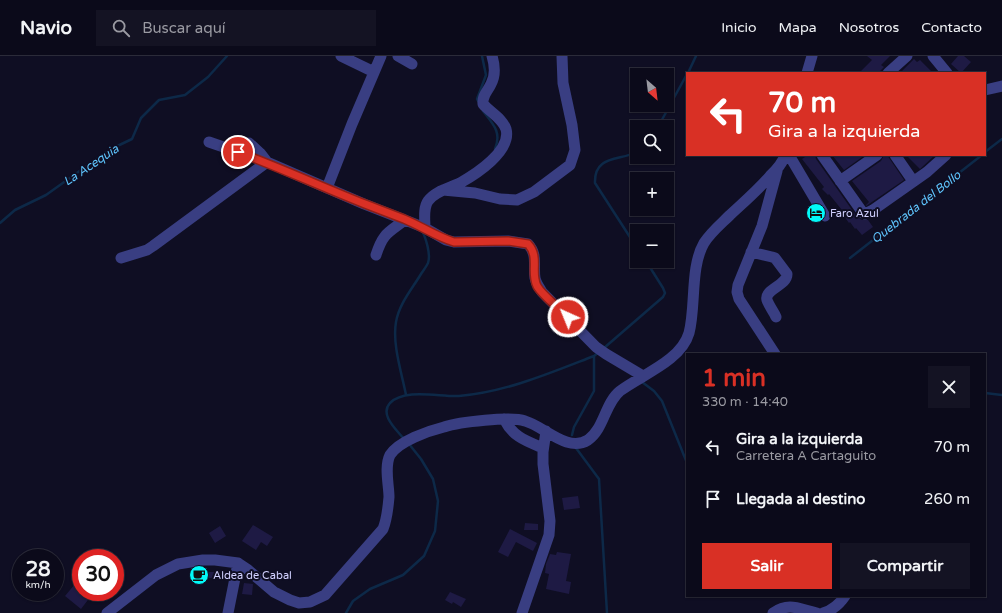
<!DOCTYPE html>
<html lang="es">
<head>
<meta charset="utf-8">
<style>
	body { margin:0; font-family:"Varela Round",sans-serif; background:#141323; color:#f1f3f6; height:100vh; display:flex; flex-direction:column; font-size:15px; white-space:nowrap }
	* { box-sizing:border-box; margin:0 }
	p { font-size:13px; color:#9a9aa2 }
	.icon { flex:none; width:22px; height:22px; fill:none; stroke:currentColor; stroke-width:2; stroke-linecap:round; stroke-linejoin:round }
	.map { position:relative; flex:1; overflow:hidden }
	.panel { position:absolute; left:686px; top:297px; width:300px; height:244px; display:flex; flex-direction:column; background:#0b0a1a; border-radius:0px; box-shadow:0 1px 3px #0004,0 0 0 1px #2b2b39 }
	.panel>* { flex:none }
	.guide { position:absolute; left:686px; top:16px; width:300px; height:84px; border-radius:0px; box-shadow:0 1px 3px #0004,0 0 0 1px #2b2b39; background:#d93025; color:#fff; overflow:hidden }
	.needle { width:26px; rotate:152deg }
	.controls { position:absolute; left:630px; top:12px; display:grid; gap:8px }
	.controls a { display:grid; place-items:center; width:44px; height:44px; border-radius:0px; background:#0b0a1a; box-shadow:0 1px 3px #0004,0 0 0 1px #2b2b39; font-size:20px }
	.speed { position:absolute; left:12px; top:493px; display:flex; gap:8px; font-size:20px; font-weight:700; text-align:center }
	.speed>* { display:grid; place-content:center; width:52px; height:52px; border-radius:50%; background:#0b0a1a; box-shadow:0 1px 3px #0004,0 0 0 1px #2b2b39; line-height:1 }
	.speed small { font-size:10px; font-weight:400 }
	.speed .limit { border:6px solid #d22; background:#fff; color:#111 }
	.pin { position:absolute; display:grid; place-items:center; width:34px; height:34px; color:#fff; margin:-17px; border:2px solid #fff; border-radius:50%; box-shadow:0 1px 4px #0007 }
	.me { position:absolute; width:44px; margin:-22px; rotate:316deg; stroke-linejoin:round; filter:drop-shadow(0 0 3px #0008) }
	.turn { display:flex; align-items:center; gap:14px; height:84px; padding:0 16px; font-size:18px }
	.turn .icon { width:52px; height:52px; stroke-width:2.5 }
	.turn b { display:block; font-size:28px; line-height:34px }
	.round { display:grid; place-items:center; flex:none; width:42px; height:42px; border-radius:0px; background:#141323 }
	.summary { display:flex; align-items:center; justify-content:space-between; height:68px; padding:0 16px }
	h1 { font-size:24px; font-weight:700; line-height:30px; color:#d93025 }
	.primary-button { display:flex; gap:8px; margin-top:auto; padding:8px 16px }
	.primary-button a { flex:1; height:46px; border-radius:0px; background:#d93025; color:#fff; font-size:16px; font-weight:700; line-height:46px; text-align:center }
	.primary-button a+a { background:#141323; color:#f1f3f6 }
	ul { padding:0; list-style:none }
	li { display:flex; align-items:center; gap:12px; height:52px; padding:0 16px }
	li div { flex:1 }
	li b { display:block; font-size:15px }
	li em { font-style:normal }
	header { display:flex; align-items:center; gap:24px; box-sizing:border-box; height:56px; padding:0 20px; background:#0b0a1a; border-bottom:1px solid #2b2b39 }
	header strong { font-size:19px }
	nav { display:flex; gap:22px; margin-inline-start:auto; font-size:14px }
	.search { width:280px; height:36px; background:#141323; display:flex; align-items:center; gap:10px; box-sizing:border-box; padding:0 14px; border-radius:0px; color:#9a9aa2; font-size:15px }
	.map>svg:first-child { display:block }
</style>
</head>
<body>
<header>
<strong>Navio</strong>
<div class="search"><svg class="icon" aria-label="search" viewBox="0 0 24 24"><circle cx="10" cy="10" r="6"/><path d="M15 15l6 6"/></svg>Buscar aquí</div>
<nav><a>Inicio</a><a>Mapa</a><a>Nosotros</a><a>Contacto</a></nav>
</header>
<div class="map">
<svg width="1002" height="557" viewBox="0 0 1002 557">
	<rect width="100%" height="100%" fill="#0f0e23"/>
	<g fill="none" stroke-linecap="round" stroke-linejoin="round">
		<path stroke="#0d2948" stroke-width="2.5" d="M688 17 696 0
			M478 45 477 43 486 19 482 0
			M483 55C493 68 502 76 495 93
			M658 71 687 18
			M637 96C619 105 594 99 595 127L637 192
			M985 96 1002 83
			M0 167 15 154 46 139 109 94 132 83 141 62 159 44 185 39 208 21 227 0
			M850 202 982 99
			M604 292 663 241 665 237 663 232 646 205
			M642 326 654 335 662 345 687 407
			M985 337 1002 339
			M406 339C402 318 392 288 396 266 399 248 412 233 421 218 423 215 426 211 428 207 431 199 426 182 422 175
			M572 379 574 371 594 335V300
			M404 383C397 374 379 359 390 347 405 332 439 341 459 340 506 336 550 317 594 300L599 296
			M576 392 599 423 607 557
			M346 557 353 545 370 533 403 519 424 500 435 475 438 445 433 423 421 403 409 388"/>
	</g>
	<path fill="#1e1a44" d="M867 0H890L881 9 884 11 878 17H859L872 4Z
		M958 0H964L971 6 961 17 951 8Z
		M914 3 917 6 920 4 933 17H900Z
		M808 99H815L816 103 857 161 862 164H868L873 171 862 179 856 172 855 173 850 166 849 167 844 160 846 159 829 138 828 139 822 133 824 131 802 103Z
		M832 99H865L844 114Z
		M884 99H887L904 124 866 150V149L869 146 852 125 881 105Z
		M906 99H935L920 113Z
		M578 440 580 452 564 454 562 442Z
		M525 467 538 468V474H524Z
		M253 469 273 481 267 490 261 486 256 494 242 485Z
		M220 470 226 480 215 487 209 477Z
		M510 473 537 487 533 495 516 486 508 501 498 496Z
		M557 496 571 498 566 525 571 526 569 538 546 533 549 518 545 517 546 508 550 498 556 499Z
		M207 516H215V522H206Z
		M244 527 253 528 252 539 242 538Z
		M75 528 81 532V536H86L91 540 81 553 65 540Z
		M450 536 466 543 461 551 453 546 452 548 445 544Z"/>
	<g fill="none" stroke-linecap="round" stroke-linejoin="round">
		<path stroke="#393e82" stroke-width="11" d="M341 0 374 16
			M398 0 412 8
			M933 0 947 17
			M807 17 812 0
			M888 17 907 0
			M985 34 1002 30
			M209 86 267 106 364 148 405 164 425 172 446 184 454 186 508 185 528 188C538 199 533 209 535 222 536 227 539 231 542 236L596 291 606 298 643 320
			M789 99 825 160
			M822 99 863 157 865 158 873 154 927 116 946 99
			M895 99 913 125
			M840 125 877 99
			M327 132 352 68 381 0
			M443 134 475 137 500 143 517 144 534 136 570 109 575 94 572 69 563 27 562 0
			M425 172C425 164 423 152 428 145 435 135 450 132 460 127 476 118 512 95 506 73 502 62 491 57 483 48 482 39 488 35 491 28 496 19 495 10 492 0
			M751 196 772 201 775 202 787 218C787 230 764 233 767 244 769 250 774 256 776 261
			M376 199C383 177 388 177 405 164
			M121 202 147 194 153 190 267 106 260 97 249 87
			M775 298 739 243 737 236 738 229 762 170 777 115
			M504 363C513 381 526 385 543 392
			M107 557 156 519 178 508 203 504H215L238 507 247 513 274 536 290 544 299 547 310 546 325 539 383 473C387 463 388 453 389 441 389 429 384 411 390 399 399 385 428 375 444 371 459 366 511 360 525 365 544 370 567 397 588 384 604 373 605 347 620 335 641 319 681 305 689 277 696 251 690 211 704 187 711 176 721 168 730 159 744 146 758 134 770 120 776 114 783 107 785 99
			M228 557 238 507
			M522 557 549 479 550 465 543 408V396L546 375
			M773 557C789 546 799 553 817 557
			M823 557C833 554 839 549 845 540"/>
	</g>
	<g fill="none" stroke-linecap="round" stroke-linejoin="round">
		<defs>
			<path id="route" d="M238 96C281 112 322 131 365 148 378 153 391 158 404 163 421 170 437 181 454 186L508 185 528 188C540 201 530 216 537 230 542 239 560 253 568 261"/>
		</defs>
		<use href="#route" stroke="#8d1f18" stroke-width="10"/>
		<use href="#route" stroke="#d93025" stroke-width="7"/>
	</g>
	<defs>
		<symbol id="hotel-disc" viewBox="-11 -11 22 22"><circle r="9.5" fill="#02f9f9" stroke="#0f0e23"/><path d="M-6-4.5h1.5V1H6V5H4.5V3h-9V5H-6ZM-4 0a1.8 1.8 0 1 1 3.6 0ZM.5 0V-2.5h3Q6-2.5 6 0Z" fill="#111"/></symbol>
		<symbol id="cafe-disc" viewBox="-11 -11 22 22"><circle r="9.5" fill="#02f9f9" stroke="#0f0e23"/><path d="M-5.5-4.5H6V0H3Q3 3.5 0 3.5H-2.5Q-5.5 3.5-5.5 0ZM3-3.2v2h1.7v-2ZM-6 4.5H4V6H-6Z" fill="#111"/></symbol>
	</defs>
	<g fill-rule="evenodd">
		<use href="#hotel-disc" x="805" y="146" width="22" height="22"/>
		<use href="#cafe-disc" x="188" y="508" width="22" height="22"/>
	</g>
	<g text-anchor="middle" stroke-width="4" stroke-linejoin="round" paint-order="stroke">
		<g font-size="11" fill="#d1d0ff" stroke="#0f0e23" text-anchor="start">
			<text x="830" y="161">Faro Azul</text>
			<text x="213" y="523">Aldea de Cabal</text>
		</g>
		<g font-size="12" font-style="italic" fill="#5fc5fe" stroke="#0f0e23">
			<text transform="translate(91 109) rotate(-34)" y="4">La Acequia</text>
			<text transform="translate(916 151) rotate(-38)" y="4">Quebrada del Bollo</text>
		</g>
	</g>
</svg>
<div class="controls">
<a><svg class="needle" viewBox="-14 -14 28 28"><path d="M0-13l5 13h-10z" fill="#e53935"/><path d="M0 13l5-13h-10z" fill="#9a9aa2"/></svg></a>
<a><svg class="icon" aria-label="search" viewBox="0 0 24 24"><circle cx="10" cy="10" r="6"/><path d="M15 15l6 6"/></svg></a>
<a>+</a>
<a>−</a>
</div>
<div class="speed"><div>28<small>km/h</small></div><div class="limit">30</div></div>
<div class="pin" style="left:238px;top:96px;background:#d93025"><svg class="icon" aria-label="arrive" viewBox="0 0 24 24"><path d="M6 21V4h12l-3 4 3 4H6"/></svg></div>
<svg class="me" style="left:568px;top:261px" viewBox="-20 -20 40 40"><circle r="17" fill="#d93025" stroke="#fff" stroke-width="3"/><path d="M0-11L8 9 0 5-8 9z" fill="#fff"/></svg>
<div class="guide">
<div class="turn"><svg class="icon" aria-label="left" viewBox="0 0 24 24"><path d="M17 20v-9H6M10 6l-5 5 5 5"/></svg><div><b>70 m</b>Gira a la izquierda</div></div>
</div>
<section class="panel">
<div class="summary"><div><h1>1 min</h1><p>330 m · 14:40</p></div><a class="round"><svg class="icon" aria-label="close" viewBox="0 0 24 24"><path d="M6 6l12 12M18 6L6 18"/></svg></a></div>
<ul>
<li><svg class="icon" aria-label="left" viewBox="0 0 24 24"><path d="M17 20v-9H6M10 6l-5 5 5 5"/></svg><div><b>Gira a la izquierda</b><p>Carretera A Cartaguito</p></div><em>70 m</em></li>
<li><svg class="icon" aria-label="arrive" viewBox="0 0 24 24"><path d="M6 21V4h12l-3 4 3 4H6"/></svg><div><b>Llegada al destino</b></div><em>260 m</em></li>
</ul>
<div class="primary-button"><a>Salir</a><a>Compartir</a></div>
</section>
</div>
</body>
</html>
